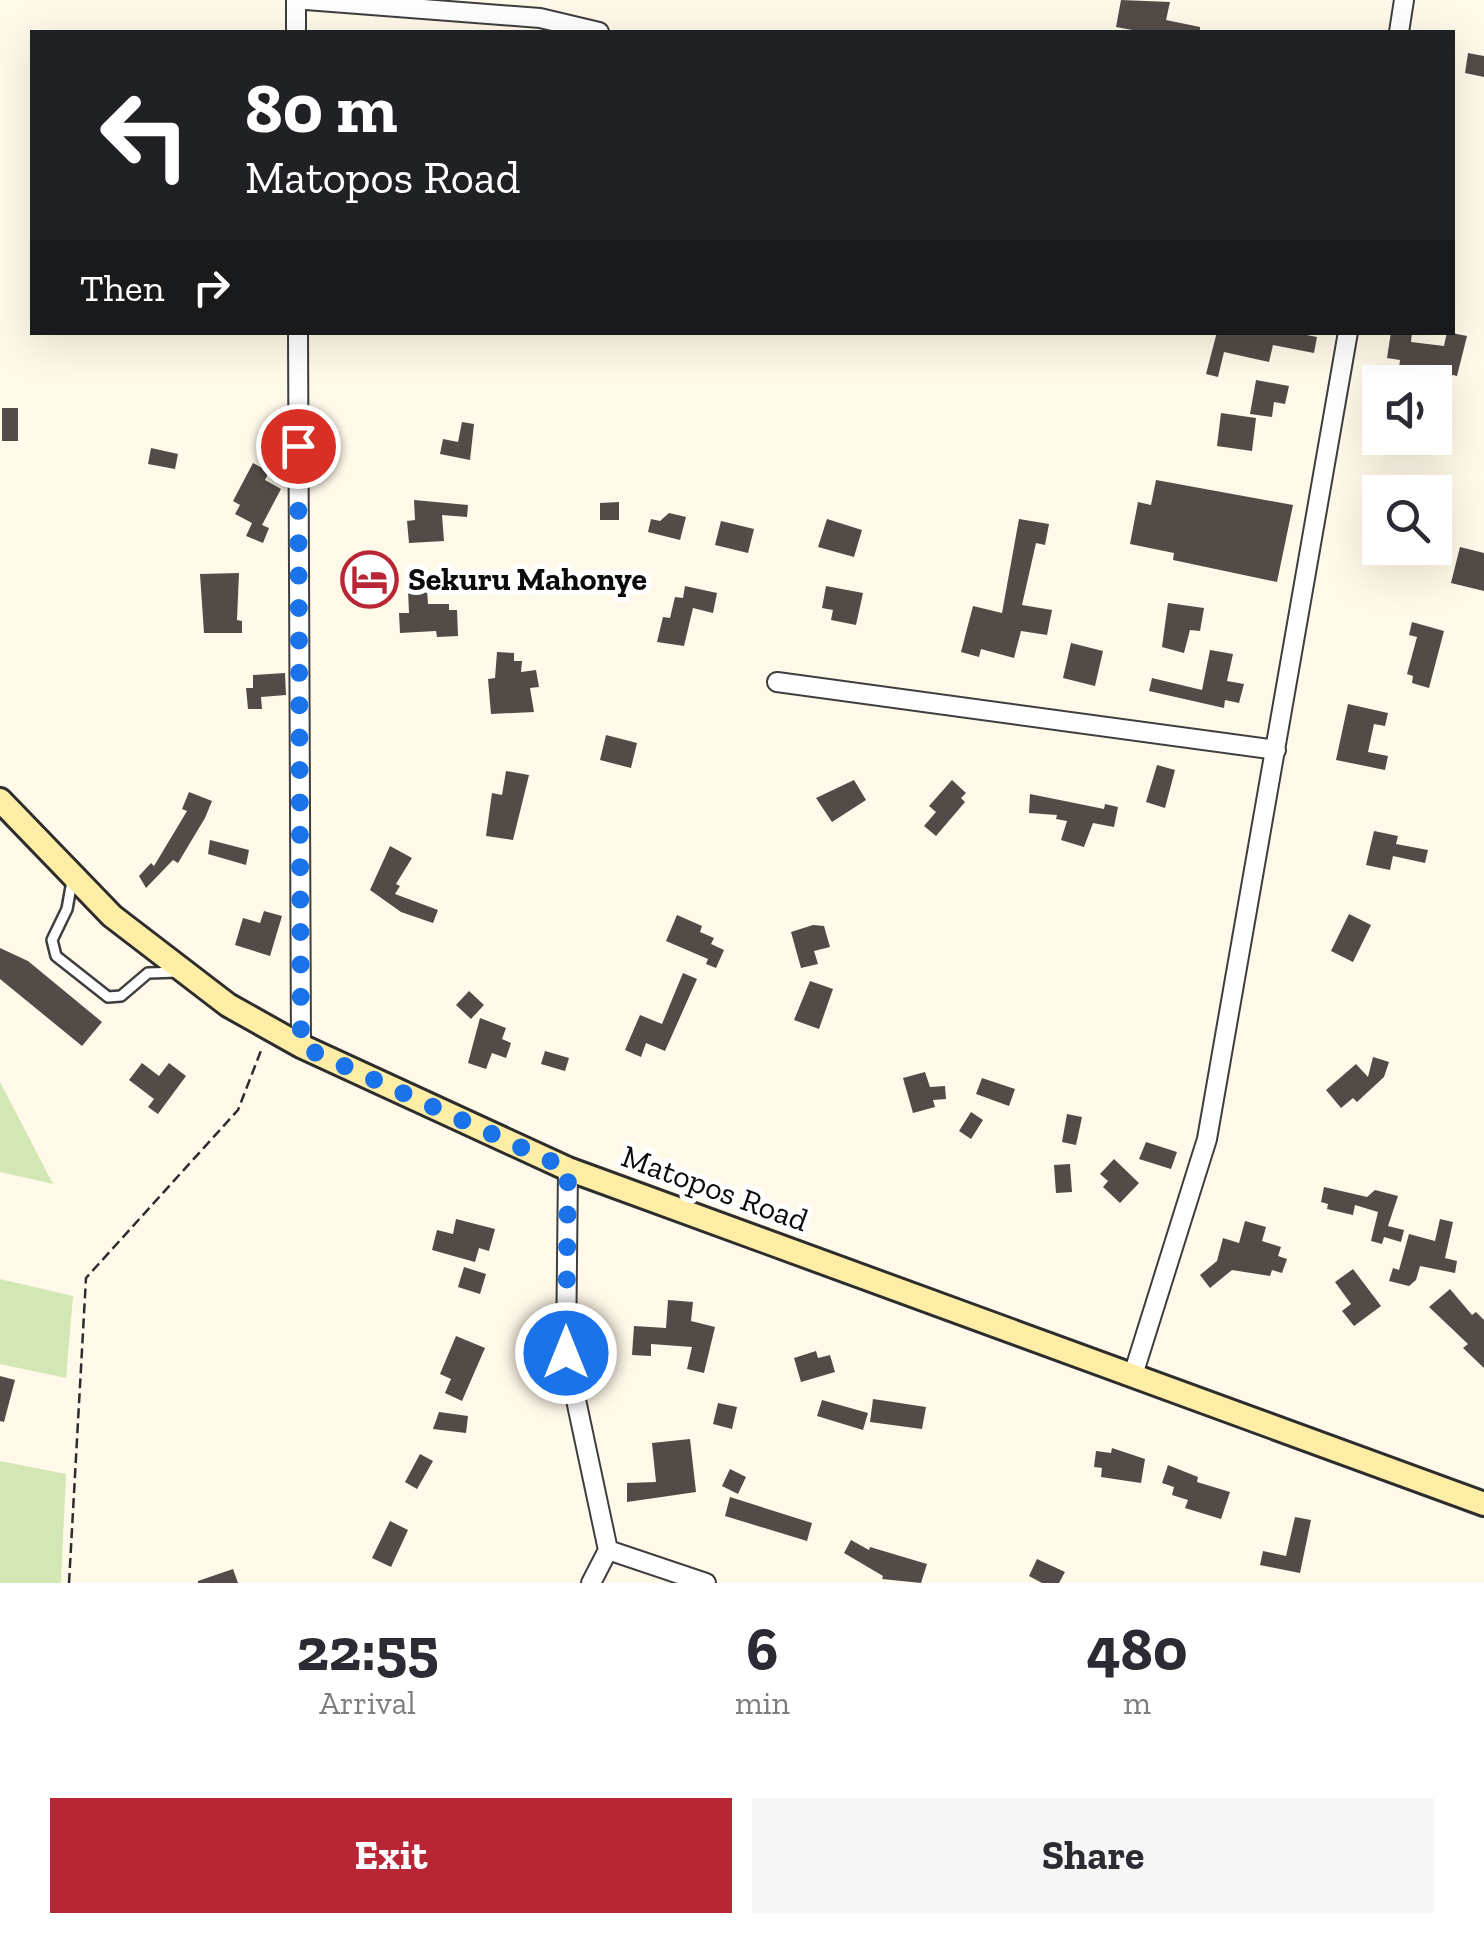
<!DOCTYPE html>
<html lang="en">
<head>
<meta charset="utf-8">
<style>
	body { margin:0; font-family:"Zilla Slab",serif; background:#f7f7f7; color:#2b2b33; height:100vh; display:flex; flex-direction:column; font-size:38px; white-space:nowrap }
	* { box-sizing:border-box; margin:0 }
	p { font-size:32px; color:#7c7c81 }
	.icon { flex:none; width:55px; height:55px; fill:none; stroke:currentColor; stroke-width:2; stroke-linecap:round; stroke-linejoin:round }
	.map { position:relative; height:1583px; overflow:hidden }
	.panel { display:flex; flex-direction:column; background:#fff; flex:1 }
	.panel>* { flex:none }
	.top-card { position:absolute; left:30px; top:30px; width:1425px; height:305px; border-radius:0px; box-shadow:0 10px 40px #0002; background:#202124; color:#fff; overflow:hidden }
	.fabs { position:absolute; left:1362px; top:365px; display:grid; gap:20px }
	.fabs a { display:grid; place-items:center; width:90px; height:90px; border-radius:0px; background:#fff; box-shadow:0 10px 40px #0002; font-size:50px }
	.pin { position:absolute; display:grid; place-items:center; width:85px; height:85px; color:#fff; margin:-42px; border:5px solid #fff; border-radius:50%; box-shadow:0 2px 10px #0007 }
	.me { position:absolute; width:110px; margin:-55px; rotate:0deg; stroke-linejoin:round; filter:drop-shadow(0 0 8px #0008) }
	.turn { display:flex; align-items:center; gap:35px; height:210px; padding:0 50px; font-size:45px }
	.turn .icon { width:130px; height:130px; stroke-width:2.5 }
	.turn b { display:block; font-size:70px; line-height:85px }
	.then { display:flex; align-items:center; height:95px; padding:0 50px; background:#0003; gap:20px; font-size:38px }
	.eta { display:flex; justify-content:space-evenly; align-items:center; height:170px; text-align:center }
	.eta b { font-size:60px; font-weight:700; line-height:70px }
	.button { display:flex; gap:20px; margin-top:auto; padding:20px 50px }
	.button a { flex:1; height:115px; border-radius:0px; background:#b82636; color:#fff; font-size:40px; font-weight:700; line-height:115px; text-align:center }
	.button a+a { background:#f7f7f7; color:#2b2b33 }
	.map>svg:first-child { display:block }
</style>
</head>
<body>
<div class="map">
<svg width="1484" height="1583" viewBox="0 0 1484 1583">
	<rect width="100%" height="100%" fill="#fff9e9"/>
	<path fill="#d2e7b4" d="M0 1082 53 1184 0 1172Z
		M0 1279 73 1296 66 1378 0 1364Z
		M0 1461 66 1474 61 1583H0Z"/>
	<path fill="#534b47" d="M1121 0 1170 2 1166 20 1200 27V32H1143L1116 27Z
		M1468 53 1484 56V77L1465 73Z
		M1217 332H1291L1317 337 1314 353 1273 345 1269 362 1224 352 1218 377 1206 374Z
		M1391 332H1412L1411 342 1444 346 1447 332 1467 336 1457 376 1415 366 1399 368 1400 360 1387 358Z
		M1256 380 1289 386 1285 404 1274 402 1272 417 1250 414Z
		M2 408H18V441H2Z
		M1221 413 1256 418 1252 451 1217 446Z
		M462 422 474 424 470 460 440 454 443 439 458 442Z
		M151 448 178 454 175 469 148 464Z
		M253 463 269 472 265 480 281 489 262 525 269 528 263 543 246 536 252 523 235 514 240 505 233 501Z
		M1156 480 1293 505 1277 582 1173 560 1174 553 1130 544 1138 502 1151 505Z
		M414 500 468 505 467 517 442 515 444 541 409 543 407 521 415 520Z
		M619 502V520H600V503Z
		M669 513 686 517 680 540 648 532 651 519 660 521Z
		M827 519 862 530 854 557 818 547Z
		M1019 519 1049 524 1045 545 1036 543 1022 605 1052 610 1047 635 1021 631 1014 658 981 649 979 657 961 652 973 606 1002 613Z
		M721 521 754 529 748 553 715 545Z
		M1460 547 1484 553V591L1451 583Z
		M239 573 237 620 242 621V633H204L200 574Z
		M685 586 717 593 713 613 693 608 684 646 657 642 663 617 670 618 675 597 683 598Z
		M826 586 863 593 856 625 831 620 833 610 822 608Z
		M427 589 428 604H449V610H457L458 636 437 637 436 631 400 633 399 613H409L408 590Z
		M1168 603 1204 608 1200 631 1190 630 1184 653 1162 647Z
		M1412 622 1444 631 1429 688 1412 683 1413 676 1407 674 1417 637 1409 635Z
		M1071 643 1103 651 1095 686 1063 678Z
		M1210 650 1233 654 1227 681 1244 684 1239 703 1225 700 1224 708 1149 691 1152 678 1202 690Z
		M497 652 514 653V661H522L521 672 536 670 539 687 530 688 534 712 491 714 488 679 495 678Z
		M285 673 286 695 261 697 262 709H248L246 688H253V675Z
		M1348 704 1388 713 1385 726 1374 724 1368 752 1388 756 1385 770 1336 760Z
		M606 735 637 743 631 768 600 760Z
		M1157 765 1175 770 1165 808 1146 802Z
		M506 771 529 775 513 840 486 836 492 793 502 795Z
		M854 780 866 800 832 822 816 798Z
		M952 780 966 793 961 798 965 802 936 836 924 826 936 812 929 806Z
		M189 792 212 801 205 818 178 863 173 860 146 888 139 876 151 863 154 866 187 811 182 809Z
		M1030 794 1104 809 1105 804 1118 807 1114 827 1093 823 1084 847 1061 840 1067 821 1056 819 1057 815 1029 813Z
		M1374 831 1398 836 1396 844 1428 850 1425 863 1393 856 1390 870 1366 865Z
		M210 840 249 850 246 865 208 854Z
		M390 846 412 858 396 884 400 886 395 894 438 910 433 923 401 912 370 890Z
		M264 911 282 916 270 956 235 945 243 918 260 923Z
		M1349 914 1371 925 1353 962 1331 951Z
		M677 915 702 926 700 932 714 938 711 944 724 950 716 968 706 964 708 959 666 941Z
		M813 925 824 926 830 947 814 951 818 964 801 968 791 932Z
		M0 948 28 961 102 1022 82 1046 0 979Z
		M683 973 697 979 665 1051 646 1043 641 1057 625 1050 640 1015 662 1024Z
		M810 981 833 989 819 1029 794 1020Z
		M469 991 484 1005 471 1019 456 1005Z
		M480 1018 506 1028 502 1039 511 1043 506 1058 492 1053 486 1069 468 1063Z
		M545 1051 569 1058 565 1071 541 1064Z
		M1373 1057 1389 1062 1384 1077 1357 1102 1353 1098 1341 1108 1326 1090 1356 1064 1368 1077Z
		M142 1063 159 1076 169 1063 186 1076 158 1114 148 1107 154 1099 129 1080Z
		M925 1072 930 1087 945 1086 946 1099 933 1100 935 1107 913 1113 903 1078Z
		M982 1078 1015 1089 1009 1106 976 1094Z
		M971 1112 983 1120 971 1139 959 1131Z
		M1067 1114 1082 1117 1076 1145 1062 1142Z
		M1146 1142 1177 1152 1171 1169 1139 1159Z
		M1114 1159 1139 1183 1120 1203 1103 1187 1108 1181 1100 1174Z
		M1070 1164 1072 1192 1056 1193 1054 1165Z
		M1324 1187 1367 1197 1375 1190 1398 1196 1388 1226 1404 1230 1401 1242 1384 1237 1382 1244 1371 1241 1378 1212 1355 1205 1353 1215 1327 1209 1328 1204 1321 1202Z
		M456 1219 495 1229 489 1251 479 1248 475 1262 432 1250 437 1230 453 1234Z
		M1440 1219 1453 1222 1445 1258 1457 1261 1455 1273 1420 1266 1416 1280 1409 1286 1389 1281 1393 1268 1399 1270 1409 1234 1435 1241Z
		M1245 1221 1266 1227 1262 1241 1281 1247 1278 1256 1287 1259 1282 1273 1272 1270 1270 1276 1232 1270 1210 1288 1200 1275 1217 1261 1223 1238 1239 1243Z
		M464 1267 486 1274 480 1294 458 1287Z
		M1353 1269 1381 1306 1354 1326 1342 1311 1351 1304 1335 1282Z
		M1450 1289 1472 1315 1476 1312 1484 1320V1368L1463 1348 1468 1344 1429 1307Z
		M668 1300 693 1302 691 1321 715 1327 704 1373 687 1369 692 1347 651 1344V1356L632 1355 634 1326 666 1328Z
		M456 1336 485 1348 462 1401 445 1393 451 1379 440 1374Z
		M816 1351 818 1358 830 1355 835 1372 801 1382 794 1358Z
		M0 1376 15 1380 4 1422 0 1421Z
		M873 1399 926 1407 922 1429 870 1422Z
		M822 1400 868 1413 863 1430 817 1416Z
		M718 1403 737 1407 732 1429 713 1424Z
		M439 1412 468 1416 466 1433 433 1429Z
		M690 1439 696 1492 627 1502V1483L656 1482 652 1443Z
		M1112 1448 1145 1459 1141 1483 1101 1477 1102 1468 1094 1467 1096 1451 1111 1453Z
		M420 1454 433 1461 417 1489 405 1482Z
		M1168 1465 1198 1477 1197 1482 1230 1492 1221 1519 1185 1508 1188 1500 1172 1495 1174 1487 1162 1483Z
		M730 1469 746 1477 738 1494 722 1486Z
		M730 1497 812 1523 807 1541 725 1516Z
		M1295 1517 1311 1520 1300 1573 1260 1565 1263 1551 1286 1556Z
		M390 1521 408 1530 391 1567 372 1558Z
		M851 1540 869 1550 870 1547 927 1564 921 1583 882 1579 883 1576 844 1553Z
		M1037 1559 1065 1572 1059 1583H1042L1029 1576Z
		M233 1569 238 1583H198V1581Z"/>
	<g fill="none" stroke-linecap="round" stroke-linejoin="round">
		<defs>
			<path id="lane" d="M72 881 67 909 52 940 56 956 108 997 121 996 148 973 178 972"/>
			<path id="street" d="M296 0V32
				M306 0 540 18 599 32
				M1399 32 1404 0
				M298 332 301 1046
				M777 682 1276 750
				M568 1169 566 1353 608 1550 591 1583
				M1133 1375 1207 1139 1348 332
				M608 1550 706 1583"/>
			<path id="secondary" d="M0 800 112 916 228 1005 301 1046 568 1169 1484 1504"/>
		</defs>
		<use href="#lane" stroke="#3e3e3e" stroke-width="14"/>
		<use href="#street" stroke="#3e3e3e" stroke-width="22"/>
		<use href="#secondary" stroke="#2d2d2d" stroke-width="28"/>
		<path stroke="#2d2d2d" stroke-width="2.5" stroke-dasharray="10 5" stroke-linecap="butt" d="M69 1583 86 1278 238 1110 262 1048"/>
		<use href="#lane" stroke="#fff" stroke-width="9"/>
		<use href="#street" stroke="#fff" stroke-width="18"/>
		<use href="#secondary" stroke="#feeea5" stroke-width="22"/>
	</g>
	<g fill="none" stroke-linecap="round" stroke-linejoin="round">
		<path stroke="#1a73e8" stroke-width="18" stroke-dasharray="0 32.4" d="M298 446 301 1046 568 1169 566 1353"/>
	</g>
	<defs>
		<symbol id="hotel-ring" viewBox="-11 -11 22 22"><circle r="9.5" fill="#fff" stroke="#b82636" stroke-width="1.5"/><path d="M-6-4.5h1.5V1H6V5H4.5V3h-9V5H-6ZM-4 0a1.8 1.8 0 1 1 3.6 0ZM.5 0V-2.5h3Q6-2.5 6 0Z" fill="#b82636"/></symbol>
	</defs>
	<g fill-rule="evenodd">
		<use href="#hotel-ring" x="338" y="548" width="63" height="63"/>
	</g>
	<g text-anchor="middle" stroke-width="10" stroke-linejoin="round" paint-order="stroke">
		<g font-size="32" font-weight="bold" fill="#0b0b0b" stroke="#fff" text-anchor="start">
			<text x="408" y="590">Sekuru Mahonye</text>
		</g>
		<g font-size="32" fill="#0b0b0b" stroke="#fff">
			<text transform="translate(715 1188) rotate(20)" y="11">Matopos Road</text>
		</g>
	</g>
</svg>
<div class="fabs">
<a><svg class="icon" aria-label="sound" viewBox="0 0 24 24"><path d="M4 9h4l5-4v14l-5-4H4zM17 9q2 3 0 6"/></svg></a>
<a><svg class="icon" aria-label="search" viewBox="0 0 24 24"><circle cx="10" cy="10" r="6"/><path d="M15 15l6 6"/></svg></a>
</div>
<div class="pin" style="left:298px;top:446px;background:#d93025"><svg class="icon" aria-label="arrive" viewBox="0 0 24 24"><path d="M6 21V4h12l-3 4 3 4H6"/></svg></div>
<svg class="me" style="left:566px;top:1353px" viewBox="-20 -20 40 40"><circle r="17" fill="#1a73e8" stroke="#fff" stroke-width="3"/><path d="M0-11L8 9 0 5-8 9z" fill="#fff"/></svg>
<div class="top-card">
<div class="turn"><svg class="icon" aria-label="left" viewBox="0 0 24 24"><path d="M17 20v-9H6M10 6l-5 5 5 5"/></svg><div><b>80 m</b>Matopos Road</div></div>
<div class="then">Then<svg class="icon" aria-label="right" viewBox="0 0 24 24"><path d="M7 20v-9h11M14 6l5 5-5 5"/></svg></div>
</div>
</div>
<section class="panel">
<div class="eta">
<div><b>22:55</b><p>Arrival</p></div>
<div><b>6</b><p>min</p></div>
<div><b>480</b><p>m</p></div>
</div>
<div class="button"><a>Exit</a><a>Share</a></div>
</section>
</body>
</html>
